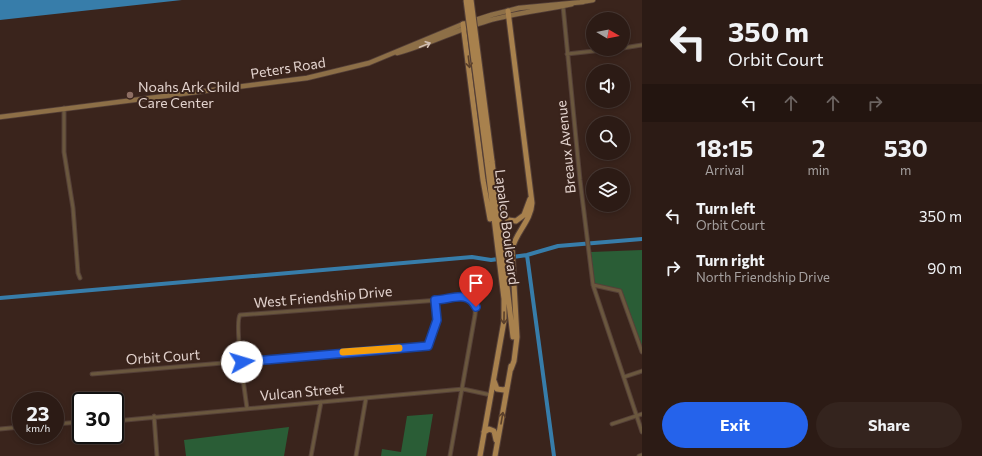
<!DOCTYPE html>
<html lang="en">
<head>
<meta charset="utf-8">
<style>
	body { margin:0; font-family:Commissioner,sans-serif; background:#34241e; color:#f1f3f6; height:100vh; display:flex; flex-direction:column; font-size:15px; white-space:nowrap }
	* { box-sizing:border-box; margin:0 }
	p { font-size:13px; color:#a6a1a0 }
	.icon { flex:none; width:22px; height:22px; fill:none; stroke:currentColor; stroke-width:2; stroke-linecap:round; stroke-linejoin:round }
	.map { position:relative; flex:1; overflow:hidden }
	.sheet { display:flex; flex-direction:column; background:#2c1b15; width:340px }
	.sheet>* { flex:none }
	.hud { background:#2c1b15; color:#f1f3f6; overflow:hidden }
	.needle { width:26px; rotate:100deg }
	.fabs { position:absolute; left:586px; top:12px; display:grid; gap:8px }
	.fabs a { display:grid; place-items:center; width:44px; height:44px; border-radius:50%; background:#2c1b15; box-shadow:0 2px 6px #0003,0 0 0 1px #483934; font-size:20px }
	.speed { position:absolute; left:12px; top:392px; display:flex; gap:8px; font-size:20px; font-weight:700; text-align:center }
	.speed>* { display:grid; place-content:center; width:52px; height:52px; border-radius:50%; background:#2c1b15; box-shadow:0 2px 6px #0003,0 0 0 1px #483934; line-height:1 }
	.speed small { font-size:10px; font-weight:400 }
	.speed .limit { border:2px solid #111; border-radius:6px; background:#fff; color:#111 }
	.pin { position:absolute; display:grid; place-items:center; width:34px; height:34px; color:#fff; margin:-41px -17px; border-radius:50% 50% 50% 0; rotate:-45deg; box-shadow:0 0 4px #0007 }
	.pin .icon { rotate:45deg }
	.me { position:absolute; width:44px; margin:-22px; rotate:84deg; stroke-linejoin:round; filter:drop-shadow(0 0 3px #0008) }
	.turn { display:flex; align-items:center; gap:14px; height:84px; padding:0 20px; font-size:18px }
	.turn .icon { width:52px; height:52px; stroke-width:2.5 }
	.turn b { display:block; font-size:28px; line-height:34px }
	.lanes { display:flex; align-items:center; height:38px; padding:0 20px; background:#0003; justify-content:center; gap:20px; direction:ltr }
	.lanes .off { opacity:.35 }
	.eta { display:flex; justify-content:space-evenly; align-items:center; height:68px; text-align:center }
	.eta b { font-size:24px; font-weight:700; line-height:28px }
	.cta { display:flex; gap:8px; margin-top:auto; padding:8px 20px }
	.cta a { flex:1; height:46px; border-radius:24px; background:#2563eb; color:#fff; font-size:16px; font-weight:700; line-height:46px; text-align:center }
	.cta a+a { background:#34241e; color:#f1f3f6 }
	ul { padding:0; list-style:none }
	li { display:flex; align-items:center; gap:12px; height:52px; padding:0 20px }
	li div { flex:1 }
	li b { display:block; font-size:15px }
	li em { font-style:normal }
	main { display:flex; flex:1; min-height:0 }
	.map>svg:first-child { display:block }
</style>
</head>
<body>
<main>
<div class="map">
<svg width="642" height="456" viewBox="0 0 642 456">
	<rect width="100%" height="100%" fill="#3a241c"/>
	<path fill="#2a5d36" d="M642 250V352L620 291 593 285 591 252Z
		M433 414 426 456H381L382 449 401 452 407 416Z
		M289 427 284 456H186L184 440Z"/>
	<path fill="#377daa" d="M0 0H182L0 20Z"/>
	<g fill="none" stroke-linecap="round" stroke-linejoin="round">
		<path stroke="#377daa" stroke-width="4" d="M527 255 554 456
			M0 298 472 257 491 260 527 255 558 246 642 239"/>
		<defs>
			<path id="street" d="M563 6 580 180 593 285 642 432
				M623 48 642 45
				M567 54 612 49
				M64 108V152L73 208 78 273 80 278
				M593 285 620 291 642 352
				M92 374 428 346 437 320 435 300
				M624 377 642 371
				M247 408C245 393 234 324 240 315L439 300C456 298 478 289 475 315L450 456
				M154 416 157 456
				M115 421 463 389 491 395
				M55 424 81 422
				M612 424 642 414
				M0 429 21 427
				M311 456 321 402
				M356 456 366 398
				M639 456 642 455"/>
			<path id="secondary" d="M581 2 593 0
				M397 53C428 45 456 30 487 21 515 13 544 10 572 4
				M0 117 307 78 369 63 463 24 491 15 519 8 583 2"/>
			<path id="primary" d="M508 11 532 203C531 221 516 232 512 249L517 337 514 361 511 369
				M463 24 483 180 490 219
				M492 161 513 337
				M500 207 508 220 516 221 524 215 530 199
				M494 381 497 389 504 390 507 388
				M484 432 489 429 494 431 496 440
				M480 456 504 321V299L487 161
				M495 456 511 366"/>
		</defs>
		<use href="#street" stroke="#554038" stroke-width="5"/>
		<use href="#secondary" stroke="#554038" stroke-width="6"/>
		<use href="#primary" stroke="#554038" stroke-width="7"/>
		<use href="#street" stroke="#6a573e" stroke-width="3"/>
		<use href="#secondary" stroke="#8d6f47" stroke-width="4.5"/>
		<use href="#primary" stroke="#a8814d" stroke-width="5"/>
		<defs>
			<path id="primary-bridge" d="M466 0 487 161
				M471 0 492 161"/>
		</defs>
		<use href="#primary-bridge" stroke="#554038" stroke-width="7" stroke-linecap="butt"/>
		<use href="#primary-bridge" stroke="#a8814d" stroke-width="5"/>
	</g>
	<defs><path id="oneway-shaft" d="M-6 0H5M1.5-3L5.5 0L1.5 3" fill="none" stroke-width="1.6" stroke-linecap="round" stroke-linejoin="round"/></defs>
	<use stroke="#d1beb2" href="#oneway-shaft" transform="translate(425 45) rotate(-22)"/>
	<g stroke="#5b402b">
		<use href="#oneway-shaft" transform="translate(469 62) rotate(83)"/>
		<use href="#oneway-shaft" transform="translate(504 318) rotate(91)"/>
		<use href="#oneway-shaft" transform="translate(502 418) rotate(-80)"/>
	</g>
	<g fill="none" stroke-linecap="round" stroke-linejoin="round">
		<defs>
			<path id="route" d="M242 362 428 346 437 320 435 300C450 300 468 289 476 307"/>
		</defs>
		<use href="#route" stroke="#184099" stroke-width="10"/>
		<use href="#route" stroke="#2563eb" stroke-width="7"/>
		<path stroke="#f59e0b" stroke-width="7" d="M343 352 399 348"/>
	</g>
	<circle fill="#8d6e63" stroke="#3a241c" stroke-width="1.5" cx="130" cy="95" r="4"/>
	<g text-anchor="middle" stroke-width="4" stroke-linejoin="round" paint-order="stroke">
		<g font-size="14" fill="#e2d2cd" stroke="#3a241c">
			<text transform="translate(288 68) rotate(-9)" y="5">Peters Road</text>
			<text transform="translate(566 147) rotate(-96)" y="5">Breaux Avenue</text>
			<text transform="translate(507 227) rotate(83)" y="5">Lapalco Boulevard</text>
			<text transform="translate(323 297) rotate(-5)" y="5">West Friendship Drive</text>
			<text transform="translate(163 357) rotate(-4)" y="5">Orbit Court</text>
			<text transform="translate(302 392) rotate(-5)" y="5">Vulcan Street</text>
		</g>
		<g font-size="14" fill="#e2d2cd" stroke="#3a241c" text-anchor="start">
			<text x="138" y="92">Noahs Ark Child<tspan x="138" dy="16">Care Center</tspan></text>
		</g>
	</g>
</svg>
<div class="fabs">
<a><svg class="needle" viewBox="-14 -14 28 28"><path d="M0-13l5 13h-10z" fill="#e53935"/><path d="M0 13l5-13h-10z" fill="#a6a1a0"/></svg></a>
<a><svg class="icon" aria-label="sound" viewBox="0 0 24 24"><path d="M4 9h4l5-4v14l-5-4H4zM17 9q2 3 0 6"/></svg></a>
<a><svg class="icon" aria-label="search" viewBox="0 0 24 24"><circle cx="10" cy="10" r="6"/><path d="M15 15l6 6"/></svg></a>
<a><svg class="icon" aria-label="layers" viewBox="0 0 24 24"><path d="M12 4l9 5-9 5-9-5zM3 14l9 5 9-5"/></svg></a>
</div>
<div class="speed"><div>23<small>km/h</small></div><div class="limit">30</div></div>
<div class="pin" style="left:476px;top:307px;background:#d93025"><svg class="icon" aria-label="arrive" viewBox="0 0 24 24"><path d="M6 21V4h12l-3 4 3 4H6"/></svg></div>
<svg class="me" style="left:242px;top:362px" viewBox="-20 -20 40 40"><circle r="19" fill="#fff"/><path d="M0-13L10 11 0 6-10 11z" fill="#2563eb"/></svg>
</div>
<section class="sheet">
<div class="hud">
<div class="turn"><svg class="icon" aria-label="left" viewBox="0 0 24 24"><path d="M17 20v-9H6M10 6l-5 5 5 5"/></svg><div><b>350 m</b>Orbit Court</div></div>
<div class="lanes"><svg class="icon" aria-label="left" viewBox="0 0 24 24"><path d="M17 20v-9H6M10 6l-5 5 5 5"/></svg><svg class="icon off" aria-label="ahead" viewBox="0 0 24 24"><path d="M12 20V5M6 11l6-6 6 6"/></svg><svg class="icon off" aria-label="ahead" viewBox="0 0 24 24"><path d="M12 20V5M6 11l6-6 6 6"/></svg><svg class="icon off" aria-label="right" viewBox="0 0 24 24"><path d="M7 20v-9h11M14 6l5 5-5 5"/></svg></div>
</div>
<div class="eta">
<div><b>18:15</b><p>Arrival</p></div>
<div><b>2</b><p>min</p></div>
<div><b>530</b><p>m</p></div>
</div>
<ul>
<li><svg class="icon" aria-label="left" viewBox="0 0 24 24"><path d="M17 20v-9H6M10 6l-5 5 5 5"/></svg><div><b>Turn left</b><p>Orbit Court</p></div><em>350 m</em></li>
<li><svg class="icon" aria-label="right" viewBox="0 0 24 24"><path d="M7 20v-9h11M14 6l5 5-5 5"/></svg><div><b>Turn right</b><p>North Friendship Drive</p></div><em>90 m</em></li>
</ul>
<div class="cta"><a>Exit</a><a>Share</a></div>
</section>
</main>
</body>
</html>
